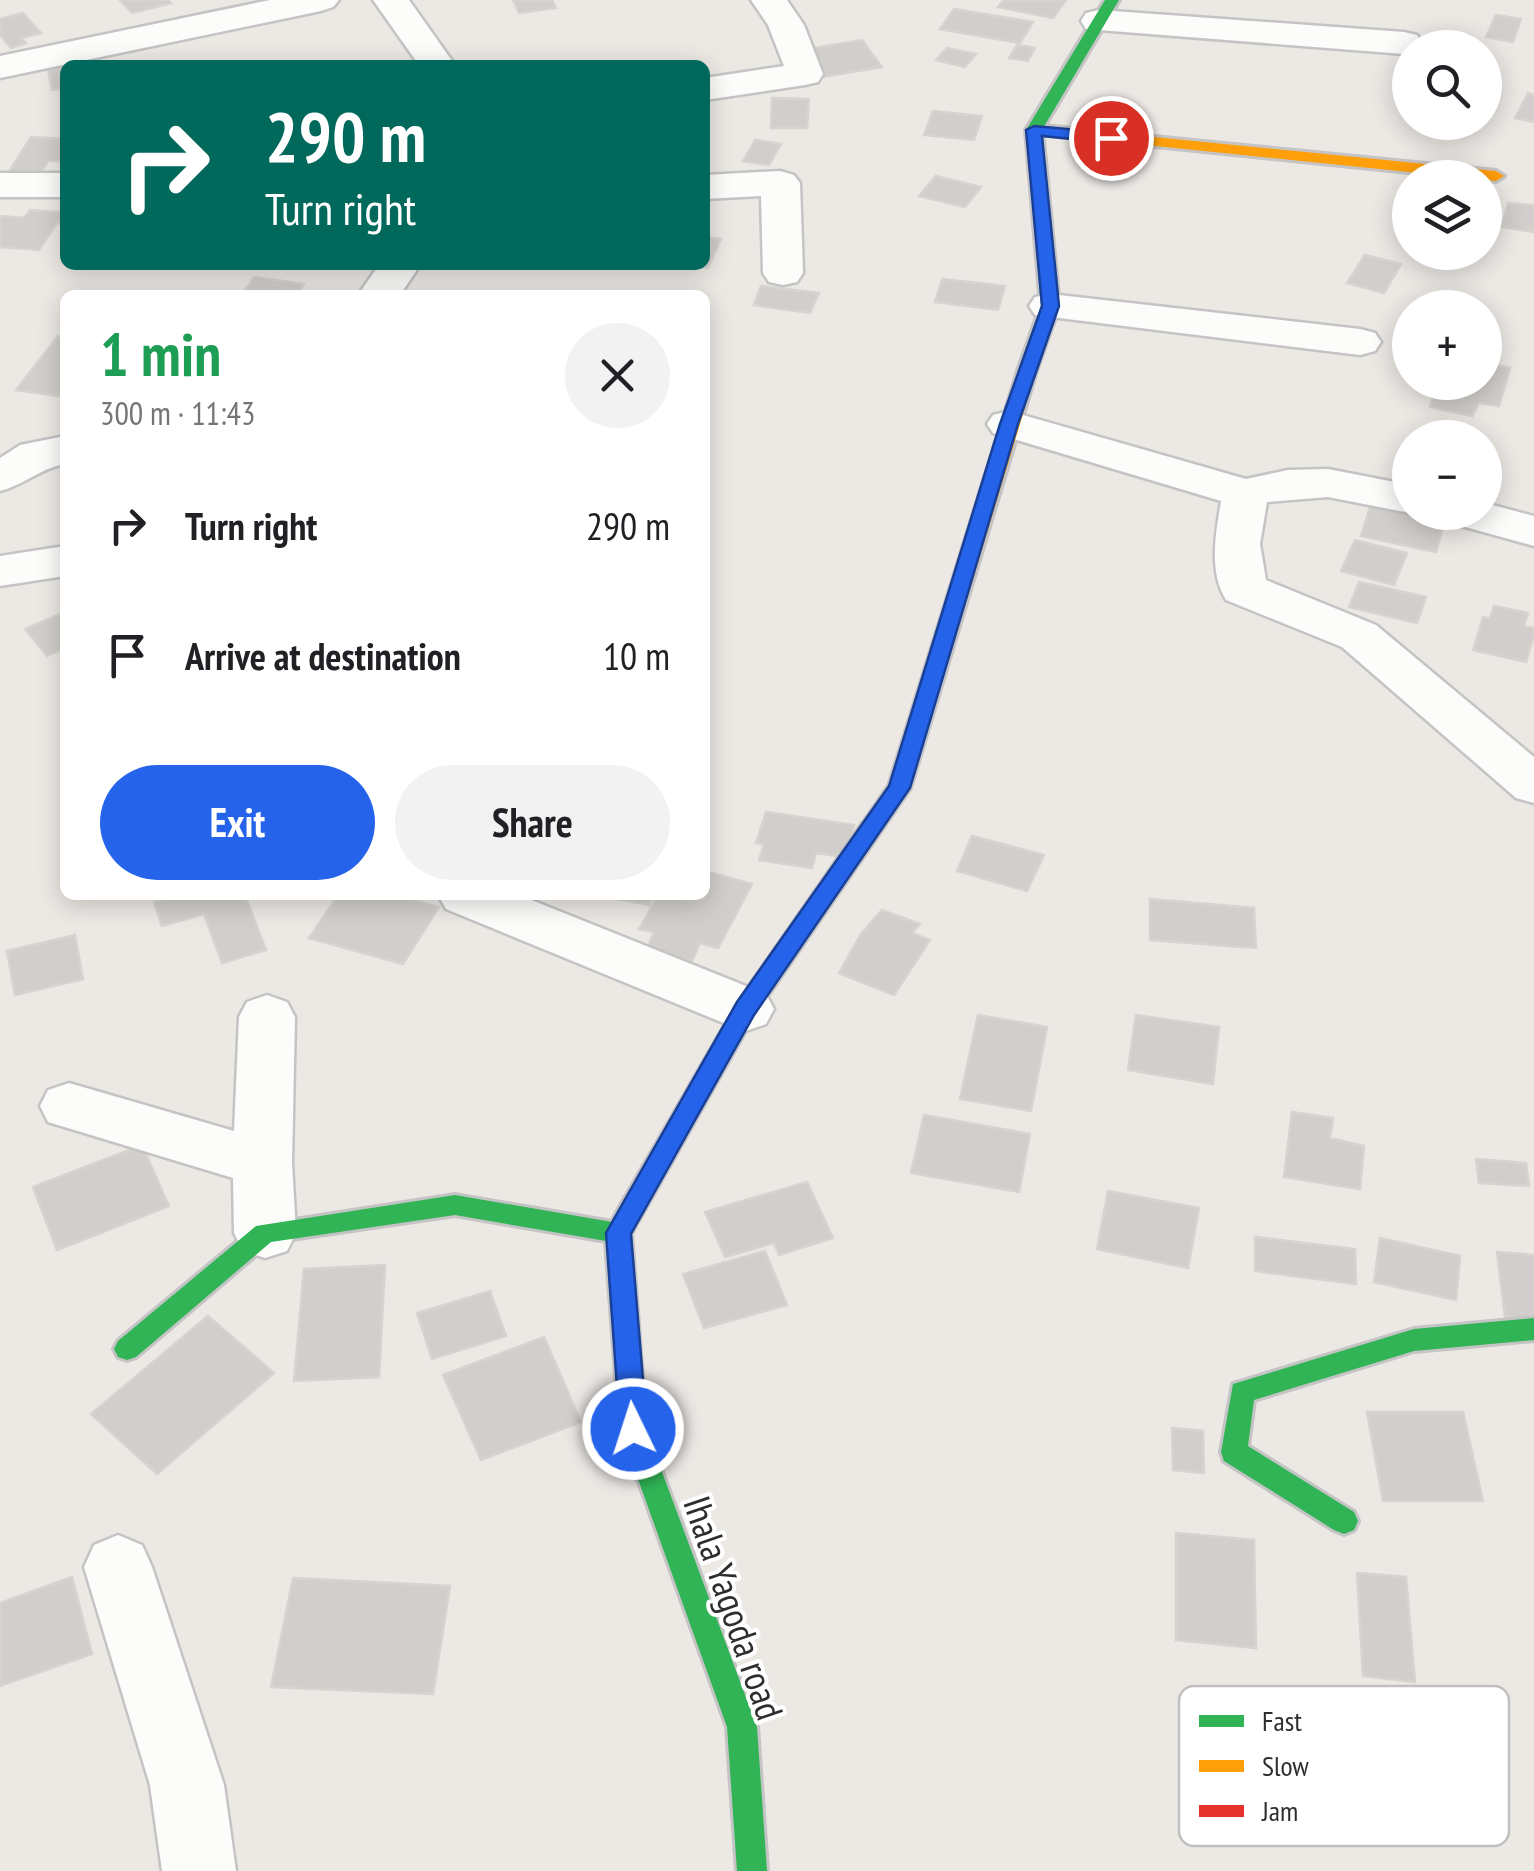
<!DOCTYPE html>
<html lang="en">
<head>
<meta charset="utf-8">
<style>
	body { margin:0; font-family:"PT Sans Narrow",sans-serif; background:#f2f2f2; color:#202124; height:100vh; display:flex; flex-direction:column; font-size:38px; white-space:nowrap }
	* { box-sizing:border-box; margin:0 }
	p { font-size:32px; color:#757577 }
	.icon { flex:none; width:55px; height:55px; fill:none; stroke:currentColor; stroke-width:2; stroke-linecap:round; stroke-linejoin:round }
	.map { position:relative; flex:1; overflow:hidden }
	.drawer { position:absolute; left:60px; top:290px; width:650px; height:610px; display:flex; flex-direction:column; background:#fff; border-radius:15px; box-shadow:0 5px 25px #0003 }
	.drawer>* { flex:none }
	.hud { position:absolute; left:60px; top:60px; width:650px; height:210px; border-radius:15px; box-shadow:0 5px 25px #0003; background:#00695c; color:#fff; overflow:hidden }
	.tools { position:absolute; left:1392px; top:30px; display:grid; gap:20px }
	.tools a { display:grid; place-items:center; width:110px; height:110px; border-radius:50%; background:#fff; box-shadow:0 5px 25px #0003; font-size:50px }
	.pin { position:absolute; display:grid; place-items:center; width:85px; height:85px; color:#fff; margin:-42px; border:5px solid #fff; border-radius:50%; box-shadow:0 2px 10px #0007 }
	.me { position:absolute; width:110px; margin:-55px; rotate:356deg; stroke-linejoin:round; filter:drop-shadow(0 0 8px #0008) }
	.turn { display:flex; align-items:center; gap:35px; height:210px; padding:0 40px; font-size:45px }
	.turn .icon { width:130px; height:130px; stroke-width:2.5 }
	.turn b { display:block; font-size:70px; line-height:85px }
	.round { display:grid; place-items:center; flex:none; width:105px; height:105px; border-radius:52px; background:#f2f2f2 }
	.summary { display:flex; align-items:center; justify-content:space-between; height:170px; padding:0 40px }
	h1 { font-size:60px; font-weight:700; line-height:75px; color:#1e9e55 }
	.primary-button { display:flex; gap:20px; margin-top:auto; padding:20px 40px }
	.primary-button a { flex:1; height:115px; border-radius:60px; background:#2563eb; color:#fff; font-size:40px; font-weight:700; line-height:115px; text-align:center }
	.primary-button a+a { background:#f2f2f2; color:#202124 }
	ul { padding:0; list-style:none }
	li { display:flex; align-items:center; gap:30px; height:130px; padding:0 40px }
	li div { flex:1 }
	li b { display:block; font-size:38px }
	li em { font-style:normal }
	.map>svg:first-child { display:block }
</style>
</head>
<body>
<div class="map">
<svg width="1534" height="1871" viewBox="0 0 1534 1871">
	<rect width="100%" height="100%" fill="#ece8e4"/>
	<path fill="#d1cecb" stroke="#d7d4d0" stroke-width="2.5" d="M120 0H168L171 3 132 13Z
		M513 0H552L556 8 519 13Z
		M1004 0H1066L1053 18 998 7Z
		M954 9 1033 22 1020 43 940 29Z
		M23 13 41 33 21 38 26 43 11 48 0 35V19Z
		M1496 15 1521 19 1513 42 1486 37Z
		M862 40 882 67 822 77 803 50Z
		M1017 45 1035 48 1028 61 1009 58Z
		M947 48 976 54 965 67 936 60Z
		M65 67V88L52 90 48 69Z
		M1528 93 1534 95V122L1515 118Z
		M772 98 809 99 807 128H771Z
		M933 111 982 116 974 140 924 135Z
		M31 137 65 139V161H48L38 177 7 175Z
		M755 140 781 144 769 165 743 161Z
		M936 176 981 187 965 207 919 196Z
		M1508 203 1534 205V232L1502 227Z
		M30 210 65 213V224L57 223 39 250 0 247V216L24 218Z
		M705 237 721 239 708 268 680 265H705Z
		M1365 255 1401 264 1384 293 1347 283Z
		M254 277 304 284 297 295H242Z
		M942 279 1005 286 998 310 935 302Z
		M761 286 819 293 810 313 754 305Z
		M58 336 65 337V397L16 390Z
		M1485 362 1510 368 1499 406 1479 403 1472 416 1430 407 1438 382H1485Z
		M1371 504 1445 519 1436 552 1361 536Z
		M1355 540 1407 553 1394 585 1341 571Z
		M1359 582 1426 597 1417 623 1349 607Z
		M1494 606 1528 613 1524 626 1534 628V635L1526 662 1473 650 1483 617 1490 619Z
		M65 612V648L47 656 25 629Z
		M766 812 854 825 845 857 816 853 812 868 759 860 764 844 756 843Z
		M972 836 1044 855 1027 891 957 871Z
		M705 871 752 884 718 948 700 943 692 961 647 949 654 932 639 929 658 895H705Z
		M179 895H245L266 950 222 963 204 914 162 926 154 902Z
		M338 895H397L439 907 403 964 309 938Z
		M596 895H653L649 905Z
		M1150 899 1254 908 1256 948 1150 940Z
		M882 910 920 924 912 933 930 940 894 995 839 973 861 934Z
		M75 935 83 979 15 995 7 951Z
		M978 1015 1047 1027 1031 1111 960 1099Z
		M1136 1015 1219 1027 1213 1084 1128 1070Z
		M1292 1112 1333 1118 1330 1138 1364 1146 1360 1189 1284 1177Z
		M924 1115 1030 1134 1019 1192 911 1173Z
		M142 1145 169 1206 57 1250 33 1187Z
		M1476 1159 1526 1163 1529 1186 1479 1183Z
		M807 1182 833 1238 779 1255 774 1243 725 1257 705 1212Z
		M1108 1191 1199 1208 1188 1268 1097 1249Z
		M1255 1237 1355 1249 1356 1284 1255 1271Z
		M1380 1238 1460 1256 1456 1300 1374 1282Z
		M765 1251 787 1305 704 1328 683 1274Z
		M1497 1252 1534 1255V1319L1505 1317Z
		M385 1265 379 1377 294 1381 304 1269Z
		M490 1291 506 1336 432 1359 417 1313Z
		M208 1316 274 1373 157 1474 91 1414Z
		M544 1337 581 1422 481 1460 443 1375Z
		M1367 1412H1463L1483 1501H1383Z
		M1172 1428 1203 1431 1204 1473 1173 1470Z
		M1176 1533 1254 1540 1256 1648 1176 1640Z
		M1357 1573 1406 1577 1415 1682 1363 1676Z
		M72 1577 92 1654 0 1686V1603Z
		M293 1578 450 1586 433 1694 271 1687Z"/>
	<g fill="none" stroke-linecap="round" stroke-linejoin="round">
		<defs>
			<path id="street" d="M270 0H339L333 7 321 11 0 78V56Z
				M373 0H409L455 65H419Z
				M751 0H787L804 25 823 74 818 82 805 85 705 100V78L784 66 768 25Z
				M1099 10 1404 32 1417 35 1422 43 1404 54 1086 29 1081 21 1086 13Z
				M780 171 794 175 800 183 803 273 797 282 783 285 769 282 763 273 761 196 705 199V175Z
				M0 173H65V197H0Z
				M379 265H420L400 295H358Z
				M1050 294 1360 329 1375 333 1381 342 1375 351 1360 355 1035 315 1029 306 1035 297Z
				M1009 411 1246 479 1288 470 1328 469 1410 485V513L1328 497 1267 502 1260 544 1266 580 1376 625 1534 757V803L1516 798 1342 647 1226 600C1208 571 1216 532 1221 501L993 433 987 424 993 415Z
				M65 436V464C41 468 24 485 0 491V458L20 445Z
				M1485 503 1534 516V546L1447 522 1440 512H1485Z
				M65 546V576L0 586V556Z
				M438 895H519L766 994 774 1009 766 1024 746 1031 726 1024 446 909Z
				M267 995 287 1002 295 1017 292 1163 296 1233 287 1251 265 1258 243 1251 234 1233 233 1178 48 1122 40 1106 48 1090 69 1083 234 1131 239 1017 247 1002Z
				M118 1535 142 1545 152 1567 224 1785 236 1871H162L150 1785 84 1567 94 1545Z"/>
			<path id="fast" d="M1105 0H1119L1042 130 1059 306 1037 368 1028 373 1019 368 1041 306 1026 130Z
				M455 1195 612 1222 620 1207 629 1204 638 1207 641 1214 631 1234 646 1429 757 1727 767 1871H737L727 1727 620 1429 606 1241 455 1215 271 1242 136 1357 127 1360 118 1357 114 1349 118 1341 256 1226Z
				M1534 1318V1340L1414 1351 1254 1400 1248 1446 1354 1512 1358 1521 1354 1530 1344 1534 1334 1530 1224 1461 1221 1452 1233 1384 1414 1329Z"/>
			<path id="slow" d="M1034 125 1496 171 1504 176 1496 181 1029 133V127Z
				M1028 363 1037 368 910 788 879 833H863L860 828 889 786 1019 368Z"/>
			<path id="jam" d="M871 820 879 823 882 828 879 833 754 1015 638 1221 629 1224 620 1221 617 1214 620 1207 738 1003 863 823Z"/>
		</defs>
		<use href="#street" stroke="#c5c4c5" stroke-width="5"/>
		<use href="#fast" stroke="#c5c4c5" stroke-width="6"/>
		<use href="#slow" stroke="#c5c4c5" stroke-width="6"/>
		<use href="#jam" stroke="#c5c4c5" stroke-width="6"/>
		<use href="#street" fill="#fcfcfb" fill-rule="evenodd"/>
		<use href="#fast" fill="#30b455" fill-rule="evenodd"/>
		<use href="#slow" fill="#ff9f0a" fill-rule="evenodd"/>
		<use href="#jam" fill="#e5322d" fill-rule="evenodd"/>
	</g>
	<path fill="#2563eb" stroke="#184099" stroke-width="2.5" d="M1034 126 1111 133 1119 138 1111 143 1042 136 1059 306 1018 424 910 788 754 1015 631 1234 647 1429 643 1437 633 1441 624 1437 620 1429 606 1233 737 1002 889 786 1000 424 1042 306 1026 130Z"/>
	<g text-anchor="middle" stroke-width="8" stroke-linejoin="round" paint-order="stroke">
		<g font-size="38" fill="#2e2e2e" stroke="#fff">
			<text transform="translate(733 1608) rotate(71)" y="13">Ihala Yagoda road</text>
		</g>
	</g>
	<rect x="1179" y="1686" width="330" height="160" rx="15" fill="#fff" stroke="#c0c0c0" stroke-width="2.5"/>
	<rect x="1199" y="1715" width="45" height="12" fill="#30b455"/>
	<rect x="1199" y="1760" width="45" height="12" fill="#ff9f0a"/>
	<rect x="1199" y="1805" width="45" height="12" fill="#e5322d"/>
	<g font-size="28" fill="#2e2e2e">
		<text x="1262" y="1731">Fast</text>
		<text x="1262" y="1776">Slow</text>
		<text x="1262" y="1821">Jam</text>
	</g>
</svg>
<div class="tools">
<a><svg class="icon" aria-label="search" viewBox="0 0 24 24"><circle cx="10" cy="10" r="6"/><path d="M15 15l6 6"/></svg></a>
<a><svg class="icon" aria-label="layers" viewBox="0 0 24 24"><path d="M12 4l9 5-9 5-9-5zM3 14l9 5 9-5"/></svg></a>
<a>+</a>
<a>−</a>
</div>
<div class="pin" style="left:1111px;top:138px;background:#d93025"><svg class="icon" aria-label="arrive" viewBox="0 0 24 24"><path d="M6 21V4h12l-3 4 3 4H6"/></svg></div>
<svg class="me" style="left:633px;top:1429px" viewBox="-20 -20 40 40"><circle r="17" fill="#2563eb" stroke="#fff" stroke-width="3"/><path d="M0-11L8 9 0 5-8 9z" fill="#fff"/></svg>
<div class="hud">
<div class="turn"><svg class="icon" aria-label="right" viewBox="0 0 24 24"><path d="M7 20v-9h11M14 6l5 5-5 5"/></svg><div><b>290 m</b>Turn right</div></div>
</div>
<section class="drawer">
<div class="summary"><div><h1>1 min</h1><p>300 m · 11:43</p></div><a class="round"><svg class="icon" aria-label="close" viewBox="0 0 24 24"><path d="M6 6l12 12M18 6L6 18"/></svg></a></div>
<ul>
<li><svg class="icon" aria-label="right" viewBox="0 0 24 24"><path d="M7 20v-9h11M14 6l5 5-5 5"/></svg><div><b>Turn right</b></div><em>290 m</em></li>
<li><svg class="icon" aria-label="arrive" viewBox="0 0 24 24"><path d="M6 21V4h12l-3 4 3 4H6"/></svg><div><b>Arrive at destination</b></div><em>10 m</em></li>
</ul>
<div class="primary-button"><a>Exit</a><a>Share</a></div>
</section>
</div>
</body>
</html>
